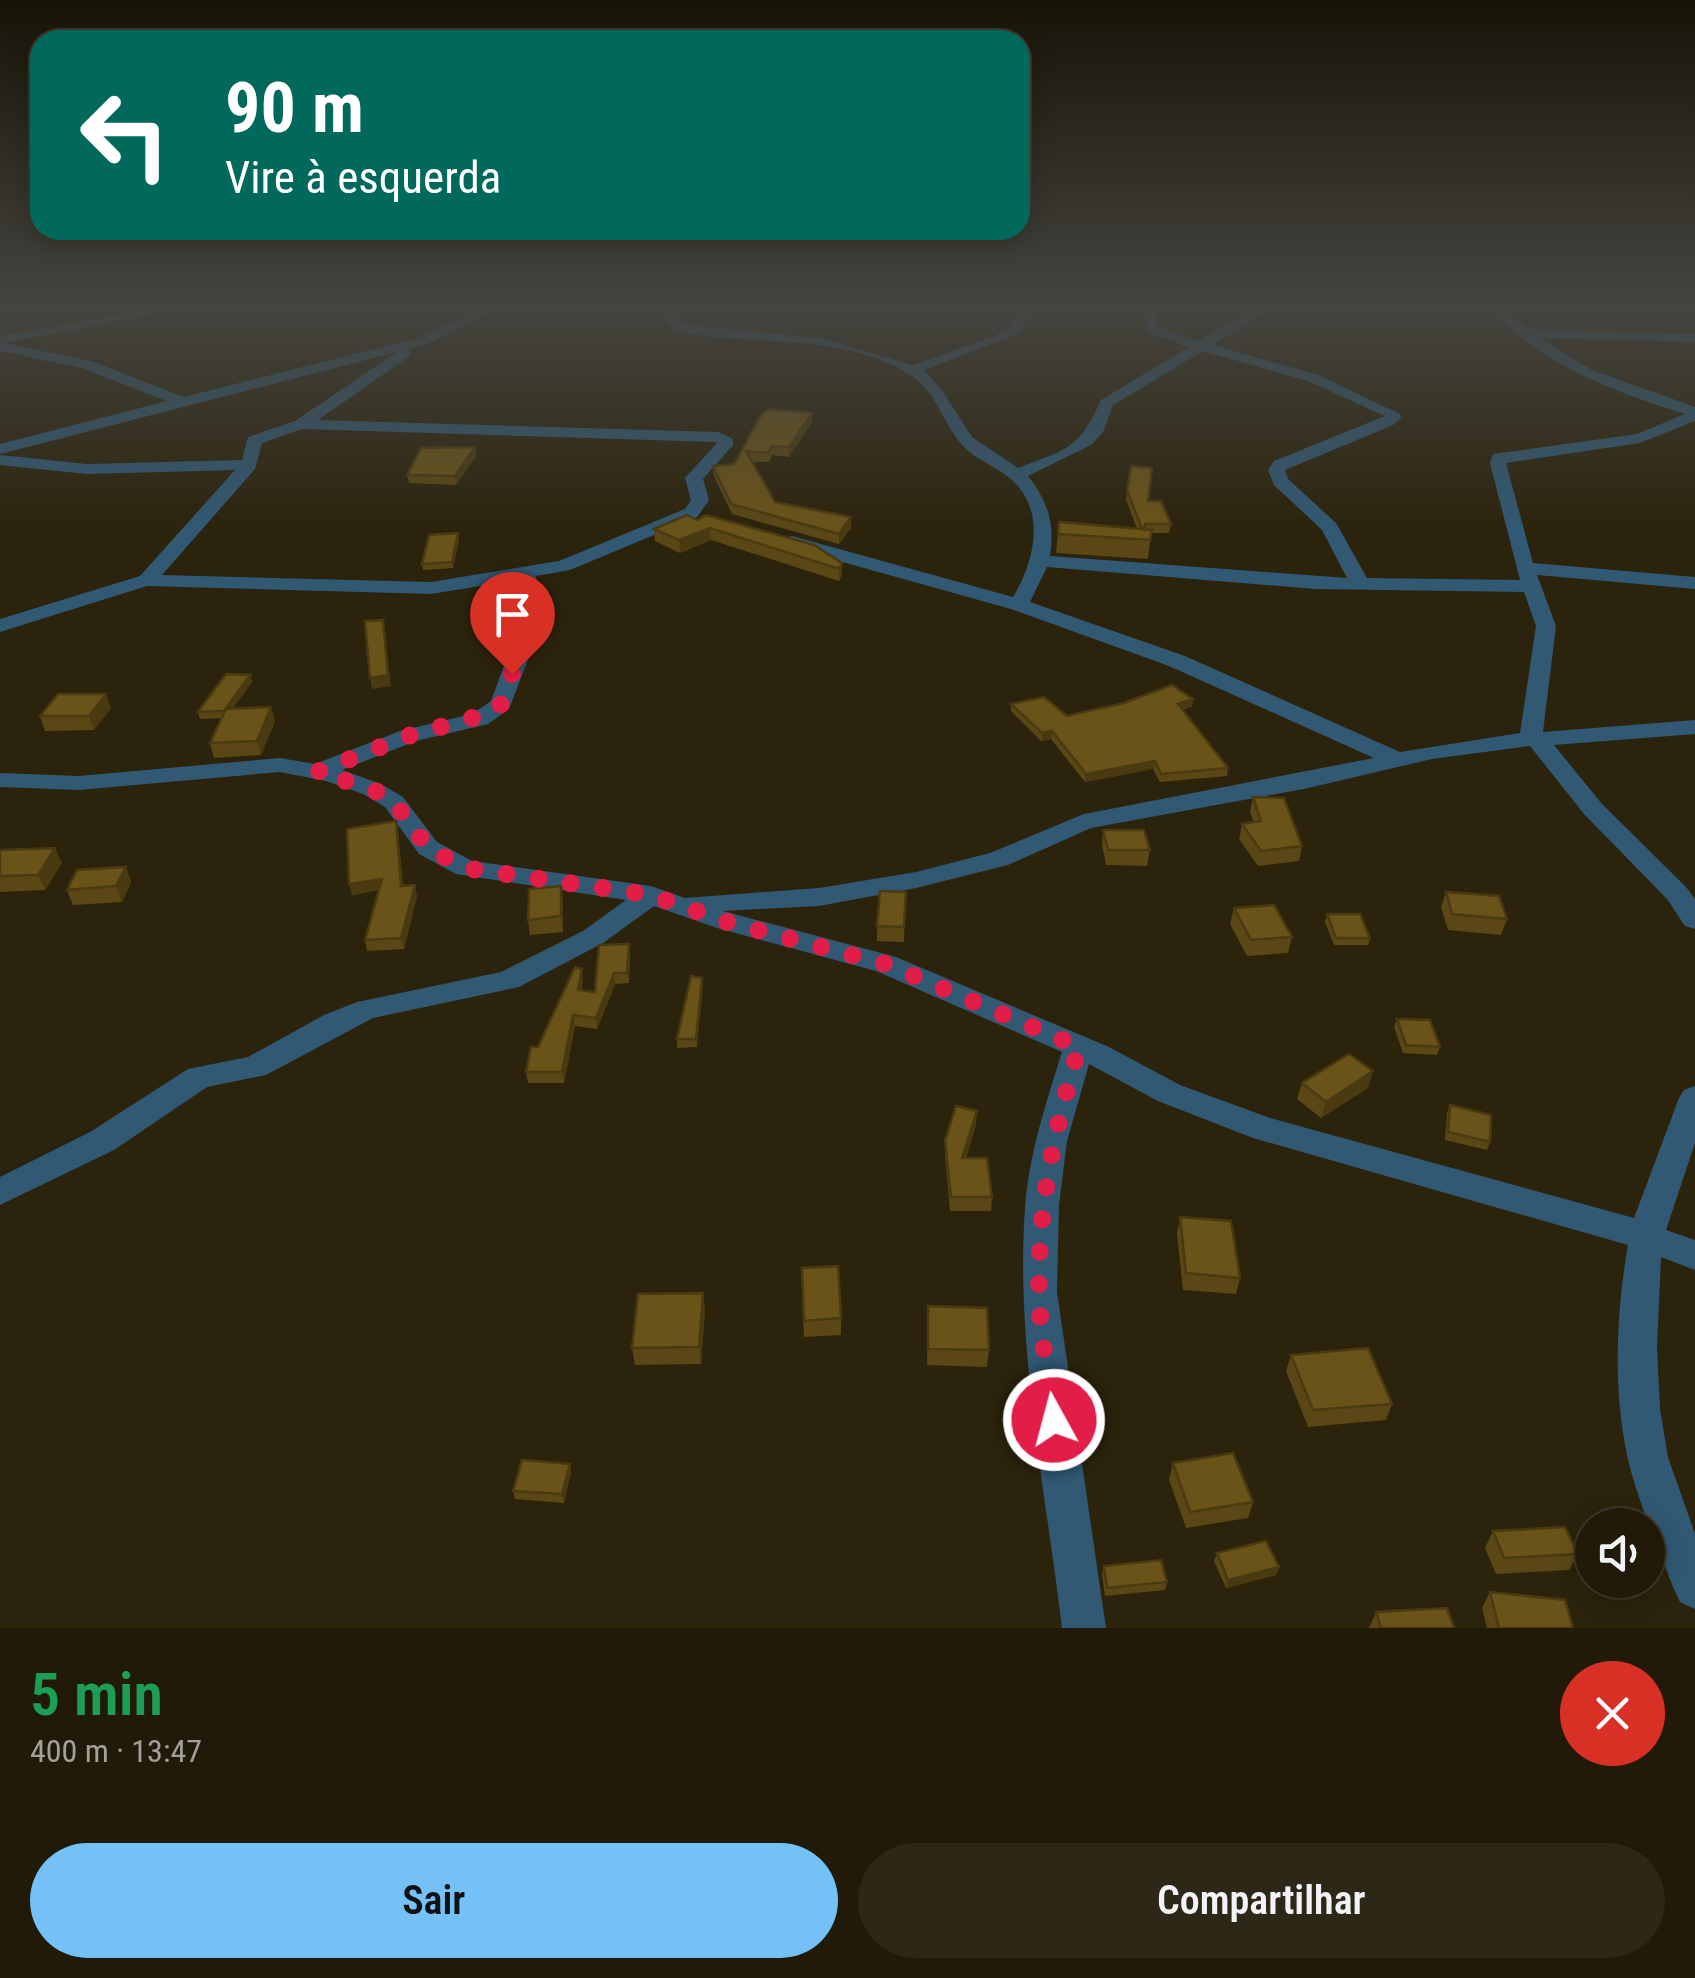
<!DOCTYPE html>
<html lang="pt">
<head>
<meta charset="utf-8">
<style>
	body { margin:0; font-family:"Roboto Condensed",sans-serif; background:#2d2717; color:#f1f3f6; height:100vh; display:flex; flex-direction:column; font-size:38px; white-space:nowrap }
	* { box-sizing:border-box; margin:0 }
	p { font-size:32px; color:#a2a19c }
	.icon { flex:none; width:55px; height:55px; fill:none; stroke:currentColor; stroke-width:2; stroke-linecap:round; stroke-linejoin:round }
	.map { position:relative; height:1628px; overflow:hidden }
	.panel { display:flex; flex-direction:column; background:#211a09; flex:1 }
	.panel>* { flex:none }
	.banner { position:absolute; left:30px; top:30px; width:1000px; height:210px; border-radius:30px; box-shadow:0 5px 25px #0003,0 0 0 2px #3e382a; background:#00695c; color:#fff; overflow:hidden }
	.tools { position:absolute; left:1575px; top:1508px; display:grid; gap:20px }
	.tools a { display:grid; place-items:center; width:90px; height:90px; border-radius:50%; background:#211a09; box-shadow:0 5px 25px #0003,0 0 0 2px #3e382a; font-size:50px }
	.pin { position:absolute; display:grid; place-items:center; width:85px; height:85px; color:#fff; margin:-102px -42px; border-radius:50% 50% 50% 0; rotate:-45deg; box-shadow:0 0 10px #0007 }
	.pin .icon { rotate:45deg }
	.me { position:absolute; width:110px; margin:-55px; rotate:353deg; stroke-linejoin:round; filter:drop-shadow(0 0 8px #0008) }
	.turn { display:flex; align-items:center; gap:35px; height:210px; padding:0 30px; font-size:45px }
	.turn .icon { width:130px; height:130px; stroke-width:2.5 }
	.turn b { display:block; font-size:70px; line-height:85px }
	.round { display:grid; place-items:center; flex:none; width:105px; height:105px; border-radius:52px; background:#2d2717 }
	.head { display:flex; align-items:center; justify-content:space-between; height:170px; padding:0 30px }
	h1 { font-size:60px; font-weight:600; line-height:75px; color:#1e9e55 }
	.button { display:flex; gap:20px; margin-top:auto; padding:20px 30px }
	.button a { flex:1; height:115px; border-radius:60px; background:#73c1f6; color:#111; font-size:40px; font-weight:600; line-height:115px; text-align:center }
	.button a+a { background:#2d2717; color:#f1f3f6 }
	.map>svg:first-child { display:block }
</style>
</head>
<body>
<div class="map">
<svg width="1695" height="1628" viewBox="0 0 1695 1628">
	<rect width="100%" height="100%" fill="#2c230c"/>
	<g fill="none" stroke-linecap="round" stroke-linejoin="round">
		<path fill="#315974" fill-rule="evenodd" d="M165 306H194L4 343 91 361 184 397 417 338 485 306H503L427 344 409 349 411 355 318 420 719 432 733 439V445L703 479 709 500 697 517 570 570 536 576 534 644 509 709 488 724 416 741 342 770 381 784 403 797 437 842 472 861 651 886 685 898 819 888 916 872 990 853 1084 814 1374 758 1169 666 1011 609 785 546V538L792 536 1013 597C1033 564 1046 516 1016 484 1004 471 986 464 972 454 945 434 940 394 912 376 845 332 756 347 681 332L668 325 665 311 671 306H687L679 312 681 323 688 325 819 338 913 365 994 336 1010 327 1021 306H1035L1020 333 924 370 941 389 972 437 1018 468C1068 449 1079 449 1101 400L1189 347 1147 332 1141 306H1155L1158 327 1199 341 1259 306H1275L1213 345 1318 375 1400 414 1401 418 1393 425 1285 470 1288 479 1336 523 1367 578 1520 580 1490 463 1493 454 1637 434 1685 414C1611 391 1540 364 1488 306H1503L1528 329 1695 334V342L1539 338 1592 370 1695 407V421L1640 443 1506 463 1533 563 1695 577V589L1537 575 1556 626 1543 732 1695 720V734L1554 745 1602 804 1686 887 1695 899V929L1685 926 1667 899 1584 814 1530 746 1432 759 1304 789 1091 828 1008 865 916 888 819 906 723 911 896 957 1109 1047 1180 1085 1270 1118 1634 1218 1679 1098 1684 1090 1695 1086V1143L1666 1230 1695 1240V1270L1661 1257 1657 1347 1660 1409 1668 1457 1695 1534V1609L1680 1602 1673 1587C1657 1543 1637 1500 1627 1455 1613 1388 1616 1312 1628 1245L1253 1138 1158 1101 1089 1064 1067 1141 1059 1205 1057 1292 1106 1628H1062C1046 1494 1015 1342 1025 1208 1029 1154 1046 1103 1062 1052L876 971 717 928 654 906 603 943 519 987 373 1018 266 1075 207 1087 114 1150 0 1205V1177L90 1132 188 1069 248 1057 324 1015 357 1002 501 972 583 931 626 900 456 874 419 854 385 807 363 794 326 781 280 772 79 790 0 787V773L79 776 280 758 315 764 400 731 472 714 491 701 512 644 516 580 431 594 147 586 0 632V619L140 576 235 470 87 474 0 465V455L87 464 242 460 248 437 295 421 397 352 0 454V444L167 401 82 368 0 351V336ZM1203 351 1308 381 1385 416 1274 461 1268 470 1274 485 1322 530 1347 578 1050 556C1055 524 1048 501 1028 476L1091 445 1103 432 1113 405ZM302 429 715 442 717 443 685 478 691 500 685 509 559 561 431 582 162 575 255 469 262 443ZM1047 567 1315 589 1524 592 1536 626 1520 733 1400 752 1185 656 1030 602Z"/>
	</g>
	<path fill="#5b4715" d="M812 413V422L789 457 772 455 769 462H752L775 502 851 517V528L839 544 732 514 714 476 713 466 734 464 761 415Z
		M475 447 476 456 456 485 409 483 407 475Z
		M1131 466 1148 501 1171 524 1169 533H1151L1148 559 1056 553 1059 522 1137 529 1126 499Z
		M697 520 842 563V575L839 581 711 540 680 553 655 541 654 529Z
		M459 540 453 568 423 570 422 564Z
		M250 675 252 682 232 709 275 721 261 755 214 758 210 743 222 718 200 719 198 712Z
		M1193 699 1192 706 1183 710 1228 768 1227 776 1160 782 1153 769 1085 782 1051 739 1041 741 1011 711V704L1067 716Z
		M111 708 94 730 45 731 40 716Z
		M1253 797 1302 846 1299 861 1258 866 1239 839 1242 824 1254 822 1250 812Z
		M396 821 398 832 403 886 417 896 404 949 367 951 365 940 379 890 352 895 349 884Z
		M1103 830 1150 850 1147 866 1106 865 1102 845Z
		M0 850 62 863 45 890 0 892Z
		M126 867 131 882 122 902 73 905 67 890Z
		M906 892 904 942 877 941V926Z
		M1446 892 1507 919 1501 935 1448 930 1441 907Z
		M563 901V932L530 935 528 920Z
		M1234 908 1292 937 1288 953 1247 956 1230 924Z
		M1327 914 1370 938 1368 945H1334L1325 922Z
		M629 944 630 955 629 983 615 984 597 1029 575 1026 564 1083H528L526 1072 538 1047 583 980 581 991 595 992Z
		M702 978 697 1047 677 1048V1039Z
		M1397 1019 1440 1047 1437 1055 1403 1053 1394 1027Z
		M1302 1083 1368 1088 1321 1118 1297 1099Z
		M1450 1105 1490 1142 1487 1150 1445 1140 1447 1113Z
		M976 1125 966 1158 992 1197 991 1211H950L945 1155V1141Z
		M1180 1217 1240 1278 1236 1294 1183 1290 1177 1234Z
		M802 1268 841 1318V1335L804 1337Z
		M703 1293 705 1309 701 1364 635 1365 632 1348Z
		M928 1306 989 1350 987 1367 927 1365Z
		M1291 1355 1392 1404 1386 1420 1308 1427 1286 1371Z
		M1173 1463 1253 1502 1248 1518 1186 1528 1169 1480Z
		M570 1464 571 1472 564 1503 515 1499 513 1491Z
		M1493 1531 1578 1554 1569 1570 1496 1574 1485 1548Z
		M1217 1553 1279 1567 1276 1575 1226 1588 1214 1561Z
		M1104 1566 1167 1582 1165 1590 1105 1596 1102 1574Z
		M1490 1592 1573 1628H1487L1482 1608Z
		M1376 1612 1454 1628H1369Z"/>
	<path fill="#4a3a11" d="M812 413V422L789 457V447Z
		M475 447 476 456 456 485 455 476Z
		M851 517V528L839 544V534Z
		M710 528 711 540 680 553 679 540Z
		M458 533 459 540 453 568 452 562Z
		M842 563V575L839 581V569Z
		M383 620 391 686 372 689 370 678Z
		M250 675 252 682 226 718 224 711Z
		M106 694 111 708 94 730 89 716Z
		M1193 699 1192 706 1177 712 1178 704Z
		M271 707 275 721 261 755 257 741Z
		M1052 731 1051 739 1041 741 1042 733Z
		M1155 761 1153 769 1085 782 1086 774Z
		M396 821 398 832 403 897 401 886Z
		M55 848 62 863 45 890 38 875Z
		M126 867 131 882 122 902 116 886Z
		M382 879 385 889 352 895 349 884Z
		M415 885 417 896 404 949 401 938Z
		M561 886 563 901V932L561 916Z
		M629 944 630 955 629 983 627 973Z
		M582 969 583 980 579 1001 578 990Z
		M614 973 615 984 597 1029 596 1018Z
		M702 978 703 986 697 1047 696 1039Z
		M573 1015 575 1026 564 1083 562 1072Z
		M1373 1071 1368 1088 1321 1118 1326 1102Z
		M977 1111 976 1125 961 1172 962 1158Z
		M703 1293 705 1309 701 1364 699 1347Z
		M570 1464 571 1472 564 1503 562 1494Z
		M1279 1567 1276 1575 1226 1588 1228 1580Z"/>
	<path fill="#6a5318" stroke="#4a3a11" stroke-width="2.5" d="M769 409 812 413 789 447 772 446 768 453 746 451 775 502 851 517 839 534 731 504 713 466 734 464 761 415Z
		M475 447 455 476 407 475 421 448Z
		M1131 466 1152 468 1148 501H1161L1171 524H1145L1144 530 1142 529 1127 490Z
		M687 515 697 520 706 515 814 545 842 563 839 569 710 528 679 540 654 529Z
		M1059 522 1152 530 1150 540 1058 534Z
		M458 533 452 562 422 564 429 535Z
		M383 620 388 675 370 678 365 621Z
		M226 674 250 675 224 711 198 712Z
		M1172 685 1193 699 1178 704 1228 768 1161 774 1155 761 1086 774 1052 731 1042 733 1011 704 1044 697 1067 716 1124 703Z
		M58 694H106L89 716H40Z
		M271 707 257 741 210 743 226 709Z
		M1253 797 1284 798 1302 846 1261 851 1242 824 1261 821Z
		M396 821 401 886 415 885 401 938 365 940 382 879 349 884 347 829Z
		M1103 830H1144L1150 850H1108Z
		M55 848 38 875 0 876V850Z
		M126 867 116 886 67 890 77 870Z
		M561 886V916L528 920 529 889Z
		M880 891 906 892 904 927 877 926Z
		M1446 892 1499 896 1507 919 1452 914Z
		M1274 905 1292 937 1251 940 1234 908Z
		M1327 914H1360L1370 938H1336Z
		M629 944 627 973H614L596 1018 573 1015 562 1072H526L531 1047H538L575 967 582 969 578 990 595 992 599 945Z
		M691 976 702 978 696 1039H677Z
		M1397 1019 1430 1020 1440 1047 1406 1045Z
		M1349 1054 1373 1071 1326 1102 1302 1083Z
		M1450 1105 1491 1115 1490 1142 1448 1132Z
		M956 1106 977 1111 962 1158H987L992 1197H951L945 1141Z
		M1180 1217 1231 1221 1240 1278 1186 1273Z
		M838 1266 841 1318 804 1321 802 1268Z
		M703 1293 699 1347 632 1348 638 1294Z
		M928 1306 987 1308 989 1350 928 1349Z
		M1368 1348 1392 1404 1313 1410 1291 1355Z
		M1233 1453 1253 1502 1190 1512 1173 1463Z
		M522 1460 570 1464 562 1494 513 1491Z
		M1565 1527 1578 1554 1504 1558 1493 1531Z
		M1266 1541 1279 1567 1228 1580 1217 1553Z
		M1161 1560 1167 1582 1107 1588 1104 1566Z
		M1490 1592 1565 1600 1573 1628H1499Z
		M1447 1608 1454 1628H1381L1376 1612Z"/>
	<linearGradient id="sky" x2="0" y2="1"><stop stop-color="#181307"/><stop offset="0.57" stop-color="#454540"/><stop offset="1" stop-color="#454540" stop-opacity="0"/></linearGradient>
	<rect width="1695" height="534" fill="url(#sky)"/>
	<g fill="none" stroke-linecap="round" stroke-linejoin="round">
		<path stroke="#e11d48" stroke-width="18" stroke-dasharray="0 32.4" d="M512 674 501 704 490 713 408 736 317 772 372 789 394 802 428 848 465 868 651 895 727 922 886 964 1079 1047C1055 1129 1038 1202 1039 1289 1039 1332 1049 1377 1054 1420"/>
	</g>
</svg>
<div class="tools">
<a><svg class="icon" aria-label="sound" viewBox="0 0 24 24"><path d="M4 9h4l5-4v14l-5-4H4zM17 9q2 3 0 6"/></svg></a>
</div>
<div class="pin" style="left:512px;top:674px;background:#d93025"><svg class="icon" aria-label="arrive" viewBox="0 0 24 24"><path d="M6 21V4h12l-3 4 3 4H6"/></svg></div>
<svg class="me" style="left:1054px;top:1420px" viewBox="-20 -20 40 40"><circle r="17" fill="#e11d48" stroke="#fff" stroke-width="3"/><path d="M0-11L8 9 0 5-8 9z" fill="#fff"/></svg>
<div class="banner">
<div class="turn"><svg class="icon" aria-label="left" viewBox="0 0 24 24"><path d="M17 20v-9H6M10 6l-5 5 5 5"/></svg><div><b>90 m</b>Vire à esquerda</div></div>
</div>
</div>
<section class="panel">
<div class="head"><div><h1>5 min</h1><p>400 m · 13:47</p></div><a class="round" style="background:#d93025;color:#fff"><svg class="icon" aria-label="close" viewBox="0 0 24 24"><path d="M6 6l12 12M18 6L6 18"/></svg></a></div>
<div class="button"><a>Sair</a><a>Compartilhar</a></div>
</section>
</body>
</html>
